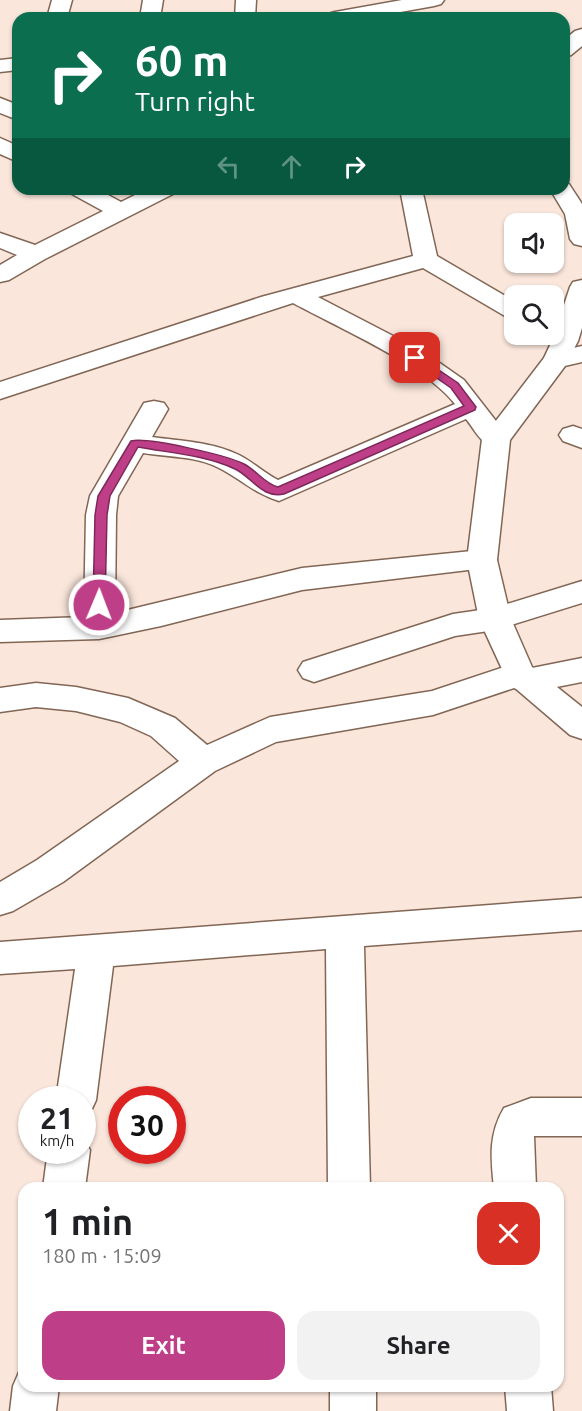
<!DOCTYPE html>
<html lang="en">
<head>
<meta charset="utf-8">
<style>
	body { margin:0; font-family:Ubuntu,sans-serif; background:#f2f2f2; color:#202124; height:100vh; display:flex; flex-direction:column; font-size:22px; white-space:nowrap }
	* { box-sizing:border-box; margin:0 }
	p { font-size:20px; color:#757577 }
	.icon { flex:none; width:33px; height:33px; fill:none; stroke:currentColor; stroke-width:2; stroke-linecap:round; stroke-linejoin:round }
	.map { position:relative; flex:1; overflow:hidden }
	.side { position:absolute; left:18px; top:1182px; width:546px; height:210px; display:flex; flex-direction:column; background:#fff; border-radius:18px; box-shadow:0 2px 4px #0004 }
	.side>* { flex:none }
	.hud { position:absolute; left:12px; top:12px; width:558px; height:183px; border-radius:18px; box-shadow:0 2px 4px #0004; background:#0b6e4f; color:#fff; overflow:hidden }
	.controls { position:absolute; left:504px; top:213px; display:grid; gap:12px }
	.controls a { display:grid; place-items:center; width:60px; height:60px; border-radius:12px; background:#fff; box-shadow:0 2px 4px #0004; font-size:30px }
	.speed { position:absolute; left:18px; top:1086px; display:flex; gap:12px; font-size:30px; font-weight:700; text-align:center }
	.speed>* { display:grid; place-content:center; width:78px; height:78px; border-radius:50%; background:#fff; box-shadow:0 2px 4px #0004; line-height:1 }
	.speed small { font-size:15px; font-weight:400 }
	.speed .limit { border:9px solid #d22; background:#fff; color:#111 }
	.pin { position:absolute; display:grid; place-items:center; width:51px; height:51px; color:#fff; margin:-26px; border-radius:12px; box-shadow:0 3px 9px #0006 }
	.me { position:absolute; width:66px; margin:-33px; rotate:1deg; stroke-linejoin:round; filter:drop-shadow(0 0 4px #0008) }
	.turn { display:flex; align-items:center; gap:21px; height:126px; padding:0 24px; font-size:27px }
	.turn .icon { width:78px; height:78px; stroke-width:2.5 }
	.turn b { display:block; font-size:42px; line-height:51px }
	.lanes { display:flex; align-items:center; height:57px; padding:0 24px; background:#0003; justify-content:center; gap:30px; direction:ltr }
	.lanes .off { opacity:.35 }
	.round { display:grid; place-items:center; flex:none; width:63px; height:63px; border-radius:18px; background:#f2f2f2 }
	.overview { display:flex; align-items:center; justify-content:space-between; height:102px; padding:0 24px }
	h1 { font-size:36px; font-weight:700; line-height:45px }
	.primary-button { display:flex; gap:12px; margin-top:auto; padding:12px 24px }
	.primary-button a { flex:1; height:69px; border-radius:18px; background:#bf3e88; color:#fff; font-size:24px; font-weight:700; line-height:69px; text-align:center }
	.primary-button a+a { background:#f2f2f2; color:#202124 }
	.map>svg:first-child { display:block }
</style>
</head>
<body>
<div class="map">
<svg width="582" height="1411" viewBox="0 0 582 1411">
	<rect width="100%" height="100%" fill="#fae6db"/>
	<g fill="none" stroke-linecap="round" stroke-linejoin="round">
		<defs>
			<path id="street" d="M52 0H72L67 18H47Z
				M143 0H163L160 18H140Z
				M236 0H256L255 18H235Z
				M402 0H444L441 4 434 6 367 18H325L328 14 335 12Z
				M18 58V70L0 72V60Z
				M0 98 18 105V120L0 113Z
				M0 138 18 146V162L0 154Z
				M69 189H97L121 202 147 189H176L173 194 45 259 9 280 0 282V265L17 255 0 248V233L35 245 103 211 72 194Z
				M400 189H422L437 256 514 301V318L505 316 423 268 318 297 424 352 464 380 510 439 506 445C483 451 479 435 466 419L279 501C253 493 240 478 217 467 195 456 167 457 143 453L118 496 116 515 115 613 302 568 482 550 493 553 497 560 493 567 302 590 161 626 99 639 0 642V620L84 617 86 515 90 496 144 403 154 401 164 403 168 409 152 437C181 441 212 442 239 455 253 462 264 473 278 480L455 404C425 365 339 328 293 303L0 399V382L261 297 413 256Z
				M582 346V362L556 368 547 366 543 360 547 354Z
				M573 426 582 429V448L563 441 559 435 563 429Z
				M582 581V603L495 630 455 636 314 682 303 678 298 670 303 662 453 614 494 608Z
				M582 658V682L526 693 514 688 433 715 276 742 215 771 63 882 13 911 0 915V882L37 860 179 761 151 736 120 722 76 711 36 707 0 712V688L36 683 76 687 128 698 175 718 207 745 270 717 432 691 519 662 532 668Z
				M582 898V930L364 946 370 1188H328L326 949 113 966 96 1100 90 1113 82 1116V1100H56L75 969 0 974V942Z
				M531 1098H582V1136H534L536 1188H494C491 1159 488 1135 504 1108Z
				M82 1136 90 1150 85 1188H43L48 1150H82Z
				M24 1368V1386H59L56 1411H10L13 1386 20 1370Z
				M330 1386H376V1411H330Z
				M505 1386H551L553 1411H507Z"/>
			<path id="secondary" d="M582 29V46L571 55 564 57V40L575 31Z
				M564 183 569 184 582 204V246L574 244 570 239 565 214 550 189H564Z
				M582 280V328L578 341 565 366 510 440 497 560 511 619 532 667 582 707V739L570 735 508 682 479 619 467 560 482 439 544 358 552 341 570 287 573 282Z"/>
		</defs>
		<use href="#street" stroke="#826655" stroke-width="3"/>
		<use href="#secondary" stroke="#826655" stroke-width="3"/>
		<use href="#street" fill="#fff" fill-rule="evenodd"/>
		<use href="#secondary" fill="#fff" fill-rule="evenodd"/>
	</g>
	<path fill="#bf3e88" stroke="#7c2858" stroke-width="1.5" d="M415 354 458 383 476 407 475 410 284 494C262 499 252 477 235 469 205 455 170 453 138 447L110 496 107 515 105 605 99 610 94 608 93 605 95 515 98 496 131 441C148 437 226 455 244 464 256 470 265 484 278 487L464 406 451 388 411 360 410 358Z"/>
</svg>
<div class="controls">
<a><svg class="icon" aria-label="sound" viewBox="0 0 24 24"><path d="M4 9h4l5-4v14l-5-4H4zM17 9q2 3 0 6"/></svg></a>
<a><svg class="icon" aria-label="search" viewBox="0 0 24 24"><circle cx="10" cy="10" r="6"/><path d="M15 15l6 6"/></svg></a>
</div>
<div class="speed"><div>21<small>km/h</small></div><div class="limit">30</div></div>
<div class="pin" style="left:415px;top:358px;background:#d93025"><svg class="icon" aria-label="arrive" viewBox="0 0 24 24"><path d="M6 21V4h12l-3 4 3 4H6"/></svg></div>
<svg class="me" style="left:99px;top:605px" viewBox="-20 -20 40 40"><circle r="17" fill="#bf3e88" stroke="#fff" stroke-width="3"/><path d="M0-11L8 9 0 5-8 9z" fill="#fff"/></svg>
<div class="hud">
<div class="turn"><svg class="icon" aria-label="right" viewBox="0 0 24 24"><path d="M7 20v-9h11M14 6l5 5-5 5"/></svg><div><b>60 m</b>Turn right</div></div>
<div class="lanes"><svg class="icon off" aria-label="left" viewBox="0 0 24 24"><path d="M17 20v-9H6M10 6l-5 5 5 5"/></svg><svg class="icon off" aria-label="ahead" viewBox="0 0 24 24"><path d="M12 20V5M6 11l6-6 6 6"/></svg><svg class="icon" aria-label="right" viewBox="0 0 24 24"><path d="M7 20v-9h11M14 6l5 5-5 5"/></svg></div>
</div>
<section class="side">
<div class="overview"><div><h1>1 min</h1><p>180 m · 15:09</p></div><a class="round" style="background:#d93025;color:#fff"><svg class="icon" aria-label="close" viewBox="0 0 24 24"><path d="M6 6l12 12M18 6L6 18"/></svg></a></div>
<div class="primary-button"><a>Exit</a><a>Share</a></div>
</section>
</div>
</body>
</html>
